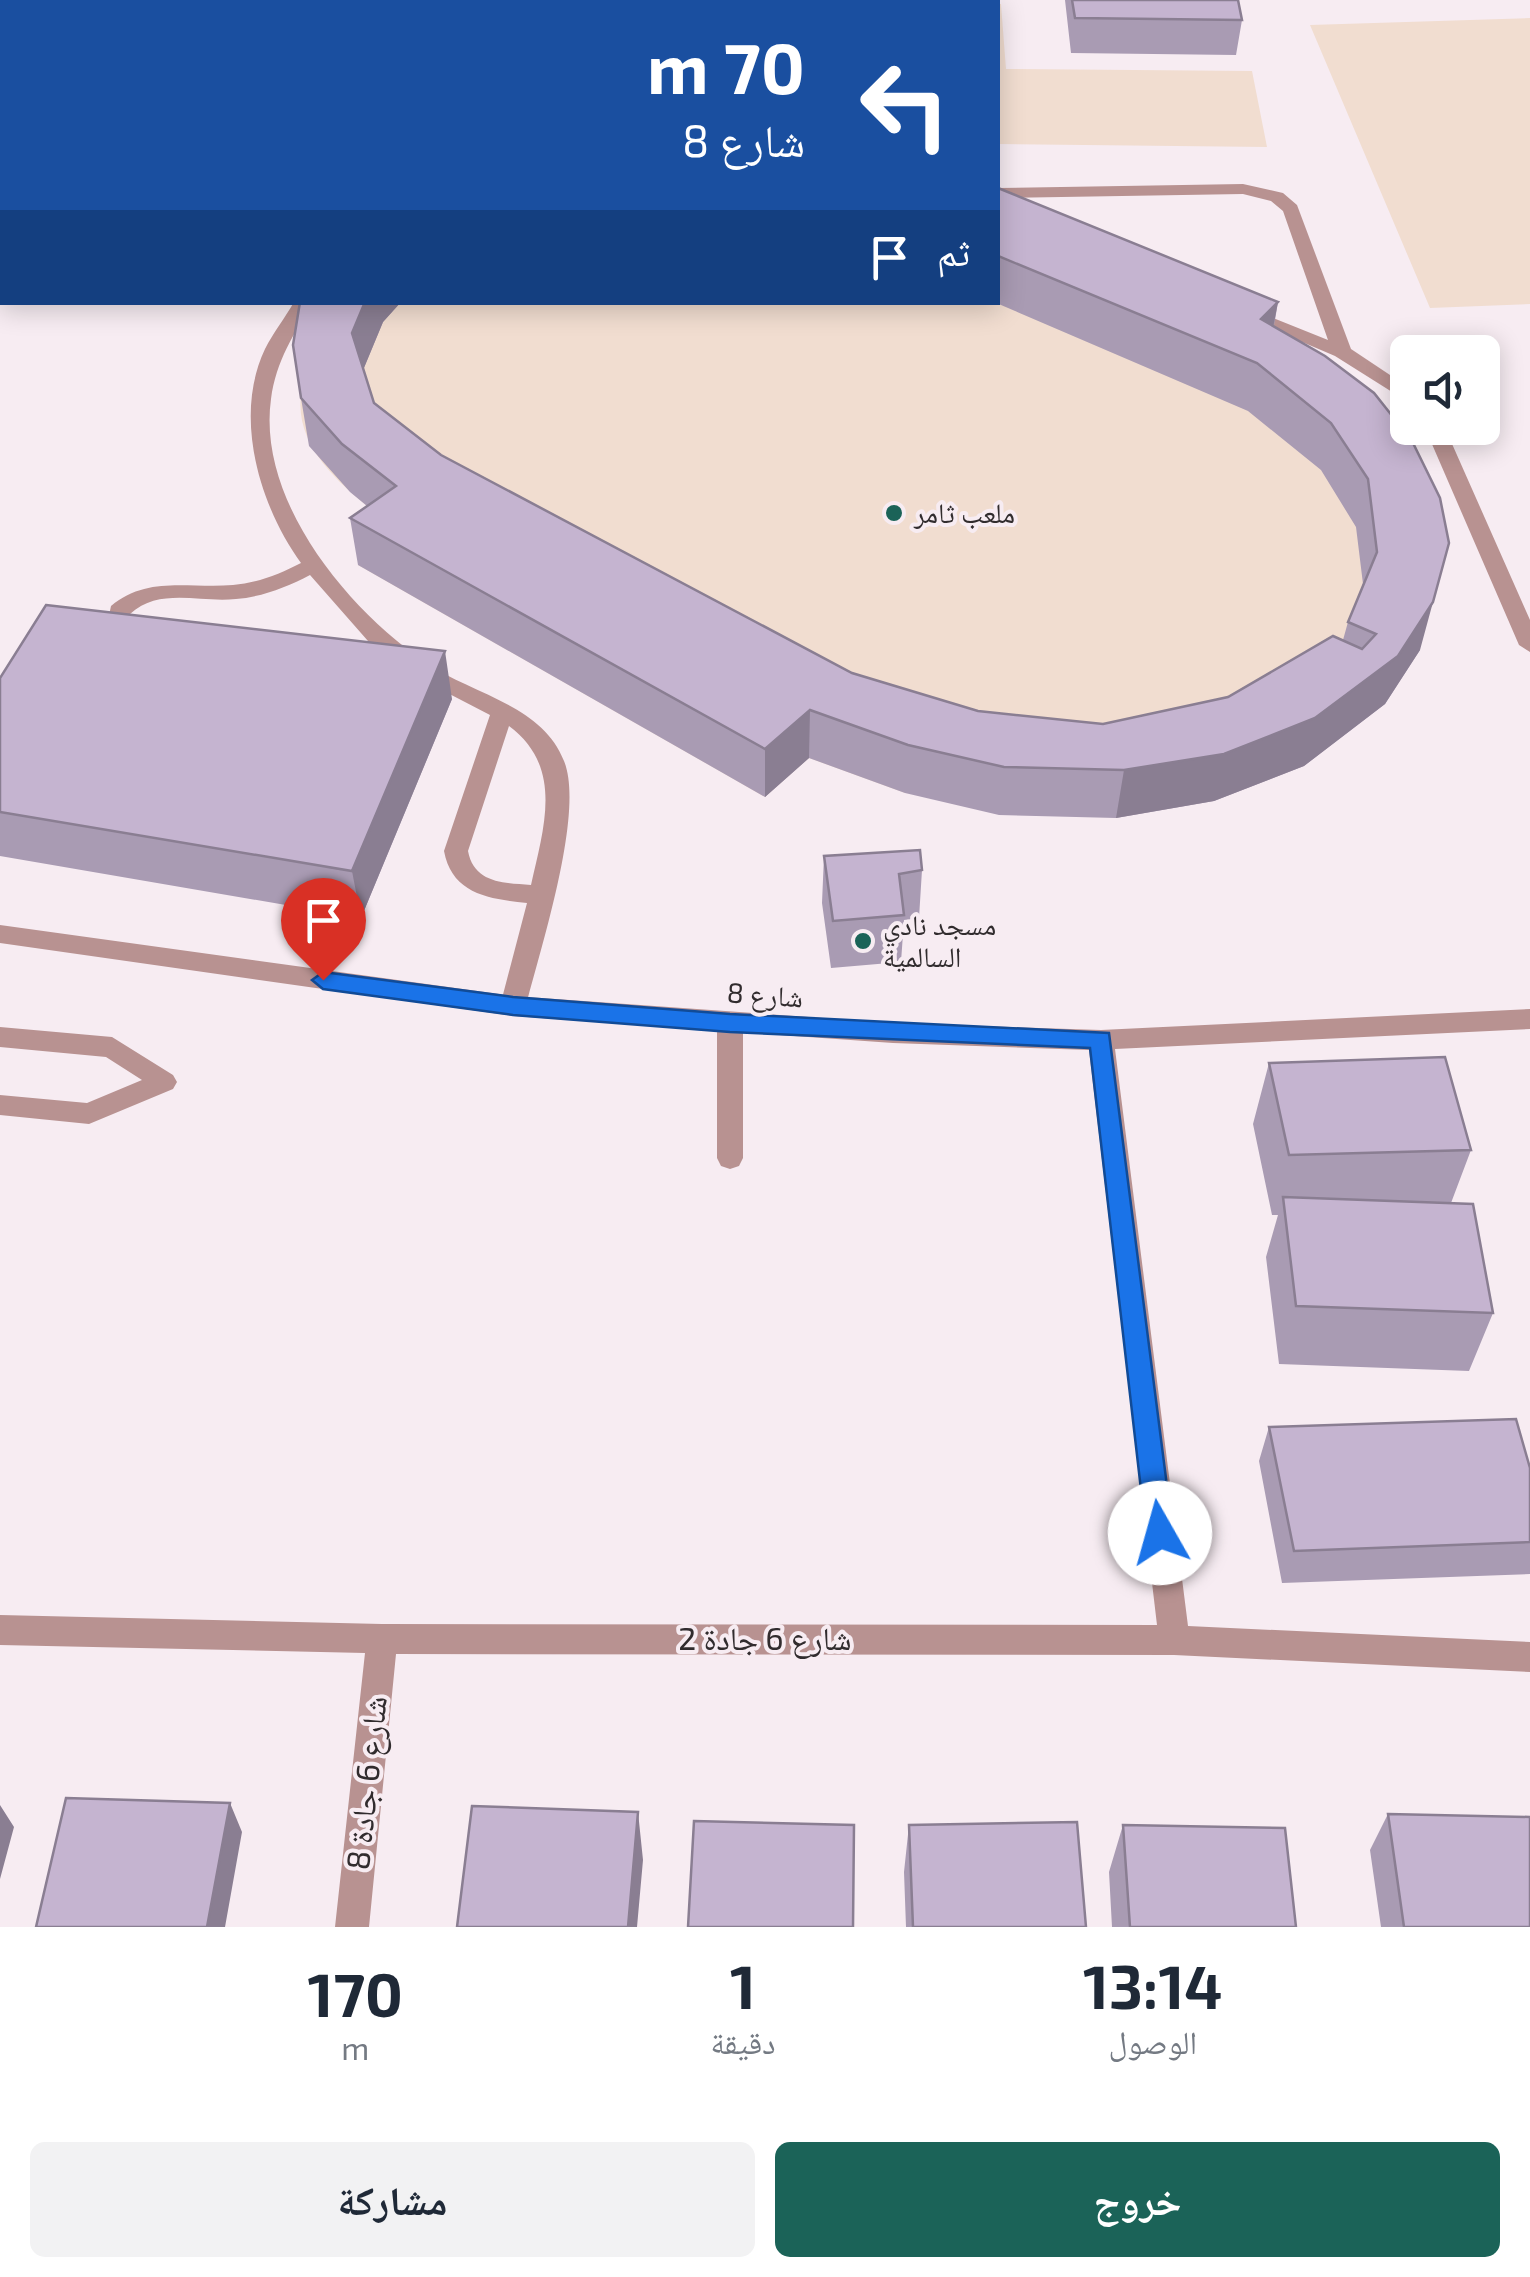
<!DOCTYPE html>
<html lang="ar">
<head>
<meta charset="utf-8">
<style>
	body { margin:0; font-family:"Exo 2","Noto Naskh Arabic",sans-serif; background:#f2f2f3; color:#1f2937; direction:rtl; height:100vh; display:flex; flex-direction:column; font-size:38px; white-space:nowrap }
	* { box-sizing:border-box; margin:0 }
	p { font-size:32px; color:#747a83 }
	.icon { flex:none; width:55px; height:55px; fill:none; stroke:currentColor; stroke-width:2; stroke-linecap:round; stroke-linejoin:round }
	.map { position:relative; height:1927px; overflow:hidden; direction:ltr }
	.details { display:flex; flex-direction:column; background:#fff; flex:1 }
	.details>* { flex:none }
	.top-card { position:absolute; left:0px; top:0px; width:1000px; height:305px; box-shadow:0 5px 25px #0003; direction:rtl; background:#1a4fa0; color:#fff; overflow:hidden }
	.fabs { position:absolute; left:1390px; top:335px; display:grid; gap:20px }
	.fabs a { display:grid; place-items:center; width:110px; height:110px; border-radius:15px; background:#fff; box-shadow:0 5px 25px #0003; font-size:50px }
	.pin { position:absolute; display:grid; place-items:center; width:85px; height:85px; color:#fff; margin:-102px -42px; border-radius:50% 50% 50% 0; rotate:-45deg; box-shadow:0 0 10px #0007 }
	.pin .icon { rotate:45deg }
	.me { position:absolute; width:110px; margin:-55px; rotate:353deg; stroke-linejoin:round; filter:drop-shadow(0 0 8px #0008) }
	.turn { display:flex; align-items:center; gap:35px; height:210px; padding:0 30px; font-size:45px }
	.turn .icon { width:130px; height:130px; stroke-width:2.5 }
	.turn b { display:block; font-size:70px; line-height:85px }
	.then { display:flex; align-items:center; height:95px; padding:0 30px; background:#0003; gap:20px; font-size:38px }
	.eta { display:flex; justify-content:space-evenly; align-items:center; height:170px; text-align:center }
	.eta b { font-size:60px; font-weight:700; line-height:70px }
	.button { display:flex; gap:20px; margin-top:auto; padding:20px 30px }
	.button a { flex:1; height:115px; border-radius:15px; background:#1b6358; color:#fff; font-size:40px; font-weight:700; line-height:115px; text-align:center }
	.button a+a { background:#f2f2f3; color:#1f2937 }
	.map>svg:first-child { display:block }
</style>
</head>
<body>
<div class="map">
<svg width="1530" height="1927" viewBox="0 0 1530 1927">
	<rect width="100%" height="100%" fill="#f7ecf2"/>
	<path fill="#f1ddd0" d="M998 4H1001L1006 69 1252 71 1267 147 998 144Z
		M1530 18V304L1430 308 1310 25Z
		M998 302 1315 404 1420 650 905 793 809 758 765 797 358 565 402 533C359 499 289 454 302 389 308 360 324 330 334 303Z"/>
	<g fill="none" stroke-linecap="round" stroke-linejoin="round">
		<path fill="#b89291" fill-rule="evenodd" d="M1243 184 1283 193 1297 205 1351 349 1408 387V402L1335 356 1234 313 1237 309H1251L1328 340 1283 211 1271 201 1243 194 998 198V188Z
			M294 302H313C294 334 276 361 271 399 257 500 347 609 425 662 470 694 542 704 564 761 585 812 540 950 526 1006L522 1013H504L500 1006 527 903C489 899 452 894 444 851L490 715 409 673 368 641 310 575C287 587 262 597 236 599 199 603 160 587 130 614L129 622 146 637 135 644 107 625 111 606C148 575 189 589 233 585 257 583 280 574 301 563 259 505 233 416 265 349 273 333 285 318 294 302ZM509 726C564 767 544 827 531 885 503 883 474 883 468 851Z
			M1425 428H1445L1530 620V652L1519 645Z
			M730 1013 739 1016 743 1023V1158L739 1166 730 1169 721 1166 717 1158V1023L721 1016Z
			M0 1027 112 1037 173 1075 177 1082 173 1089 89 1124 0 1115V1095L87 1103 142 1080 106 1057 0 1047Z"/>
		<path fill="#b89291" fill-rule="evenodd" d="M0 102H2V112H0Z
			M0 925 513 996 893 1023 1101 1030 1530 1009V1029L1115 1049 1188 1626 1530 1642V1672L1174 1655 396 1654 369 1927H335L365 1653 0 1645V1615L382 1624 1157 1625 1089 1050 893 1043 513 1016 0 943Z"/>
		<path stroke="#9a6464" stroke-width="25" d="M123 2 125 0
			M176 2 178 0
			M0 157 2 154
			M0 227 2 224"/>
	</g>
	<path fill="#a99bb3" d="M1065 0H1238L1242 20 1236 55 1071 53Z
		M998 188 1278 302 1274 326 1374 393 1420 650 1385 704 1304 766 1214 801 1116 818 999 815 905 793 809 758 765 797 358 565 350 518 367 506 350 492 309 446 301 398 300 302H401L383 322 363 370 374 403 441 455 852 673 978 711 1103 724 1228 697 1343 640 1348 622 1363 584 1356 527 1321 470 1248 411 994 302H998Z
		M0 678 452 699 361 918 0 856Z
		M824 856 922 870 919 918 904 920 901 962 831 968 822 903Z
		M1269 1063 1471 1150 1451 1203 1493 1313 1469 1371 1279 1364 1266 1257 1278 1215H1272L1253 1124Z
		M1269 1427 1530 1468V1574L1282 1583 1259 1461Z
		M1388 1814 1530 1927H1381L1370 1850Z
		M909 1825 1086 1927H906L904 1872Z
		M1123 1825 1296 1927H1112L1109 1872Z"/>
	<path fill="#8a7e92" d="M0 0H40L41 2H2V54L0 56Z
		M365 302H401L383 322 359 380 352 333Z
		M1278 302 1269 349 1261 319Z
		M1449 543 1420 650 1385 704 1304 766 1214 801 1116 818 1124 770 1315 718Z
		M445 651 452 699 361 918 352 871Z
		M810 710 809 758 765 797V749Z
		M230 1803 242 1832 225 1927H207Z
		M0 1805 14 1827 0 1879Z
		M638 1812 643 1860 637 1927H628Z"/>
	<path fill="#c5b4d0" stroke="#8a7e92" stroke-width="2.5" d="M218 0H417V2H217Z
		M506 0H735V2H505Z
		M1072 0H1238L1242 20 1075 18Z
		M998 188 1278 302 1261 319 1325 356 1374 393 1412 441 1440 498 1449 543 1433 602 1398 656 1315 718 1224 754 1124 770 1004 767 908 745 810 710 765 749 350 518 396 486 342 444 301 398 293 345 300 302H365L352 333 374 403 441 455 852 673 978 711 1103 724 1228 697 1333 636 1362 649 1376 634 1348 622 1377 552 1368 479 1331 423 1257 363 998 256Z
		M46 605 445 651 352 871 0 812V678Z
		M920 850 922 870 899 874 904 915 833 921 824 856Z
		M1445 1057 1471 1150 1289 1155 1269 1063Z
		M1283 1197 1473 1204 1493 1313 1296 1306Z
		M1516 1419 1530 1468V1542L1294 1551 1269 1427Z
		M66 1798 230 1803 207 1927H36Z
		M472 1806 638 1812 628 1927H457Z
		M1388 1814 1530 1817V1927H1404Z
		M694 1821 854 1825 853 1927H688Z
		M1077 1822 1086 1927H913L909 1825Z
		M1123 1825 1285 1828 1296 1927H1130Z"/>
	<path fill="#1a73e8" stroke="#114b97" stroke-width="2.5" d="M323 972 513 997 730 1014 1109 1033 1173 1533 1169 1542 1160 1546 1150 1542 1146 1533 1090 1048 730 1032 513 1015 323 989 312 980Z"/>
	<g fill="#1b6358" stroke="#f7ecf2" stroke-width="4">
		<circle cx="894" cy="513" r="10"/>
		<circle cx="863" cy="941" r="10"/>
	</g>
	<g text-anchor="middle" stroke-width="8" stroke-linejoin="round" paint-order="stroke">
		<g font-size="28" fill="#312c2e" stroke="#f7ecf2" text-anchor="start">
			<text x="914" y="523">ملعب ثامر</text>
			<text x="883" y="935">مسجد نادي<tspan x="883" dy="32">السالمية</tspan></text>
		</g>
		<g font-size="28" fill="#312c2e" stroke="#f7ecf2">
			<text transform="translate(765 995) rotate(4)" y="10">شارع 8</text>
		</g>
		<g font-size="32" fill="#312c2e" stroke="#f7ecf2">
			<text x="765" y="1650">شارع 6 جادة 2</text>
			<text transform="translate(367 1783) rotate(-84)" y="11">شارع 6 جادة 8</text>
		</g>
	</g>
</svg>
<div class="fabs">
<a><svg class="icon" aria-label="sound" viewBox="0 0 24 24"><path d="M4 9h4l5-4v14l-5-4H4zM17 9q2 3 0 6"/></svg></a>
</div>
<div class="pin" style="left:323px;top:980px;background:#d93025"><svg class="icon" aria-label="arrive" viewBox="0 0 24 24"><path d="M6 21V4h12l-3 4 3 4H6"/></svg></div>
<svg class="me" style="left:1160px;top:1533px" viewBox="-20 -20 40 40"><circle r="19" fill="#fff"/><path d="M0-13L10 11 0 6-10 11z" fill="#1a73e8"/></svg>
<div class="top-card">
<div class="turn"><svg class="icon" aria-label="left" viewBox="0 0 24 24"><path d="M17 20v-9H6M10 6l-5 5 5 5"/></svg><div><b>70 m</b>شارع 8</div></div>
<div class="then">ثم<svg class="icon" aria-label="arrive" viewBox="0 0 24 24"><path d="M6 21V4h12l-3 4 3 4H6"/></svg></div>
</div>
</div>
<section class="details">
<div class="eta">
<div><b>13:14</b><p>الوصول</p></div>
<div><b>1</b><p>دقيقة</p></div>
<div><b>170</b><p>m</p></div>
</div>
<div class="button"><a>خروج</a><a>مشاركة</a></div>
</section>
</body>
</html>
